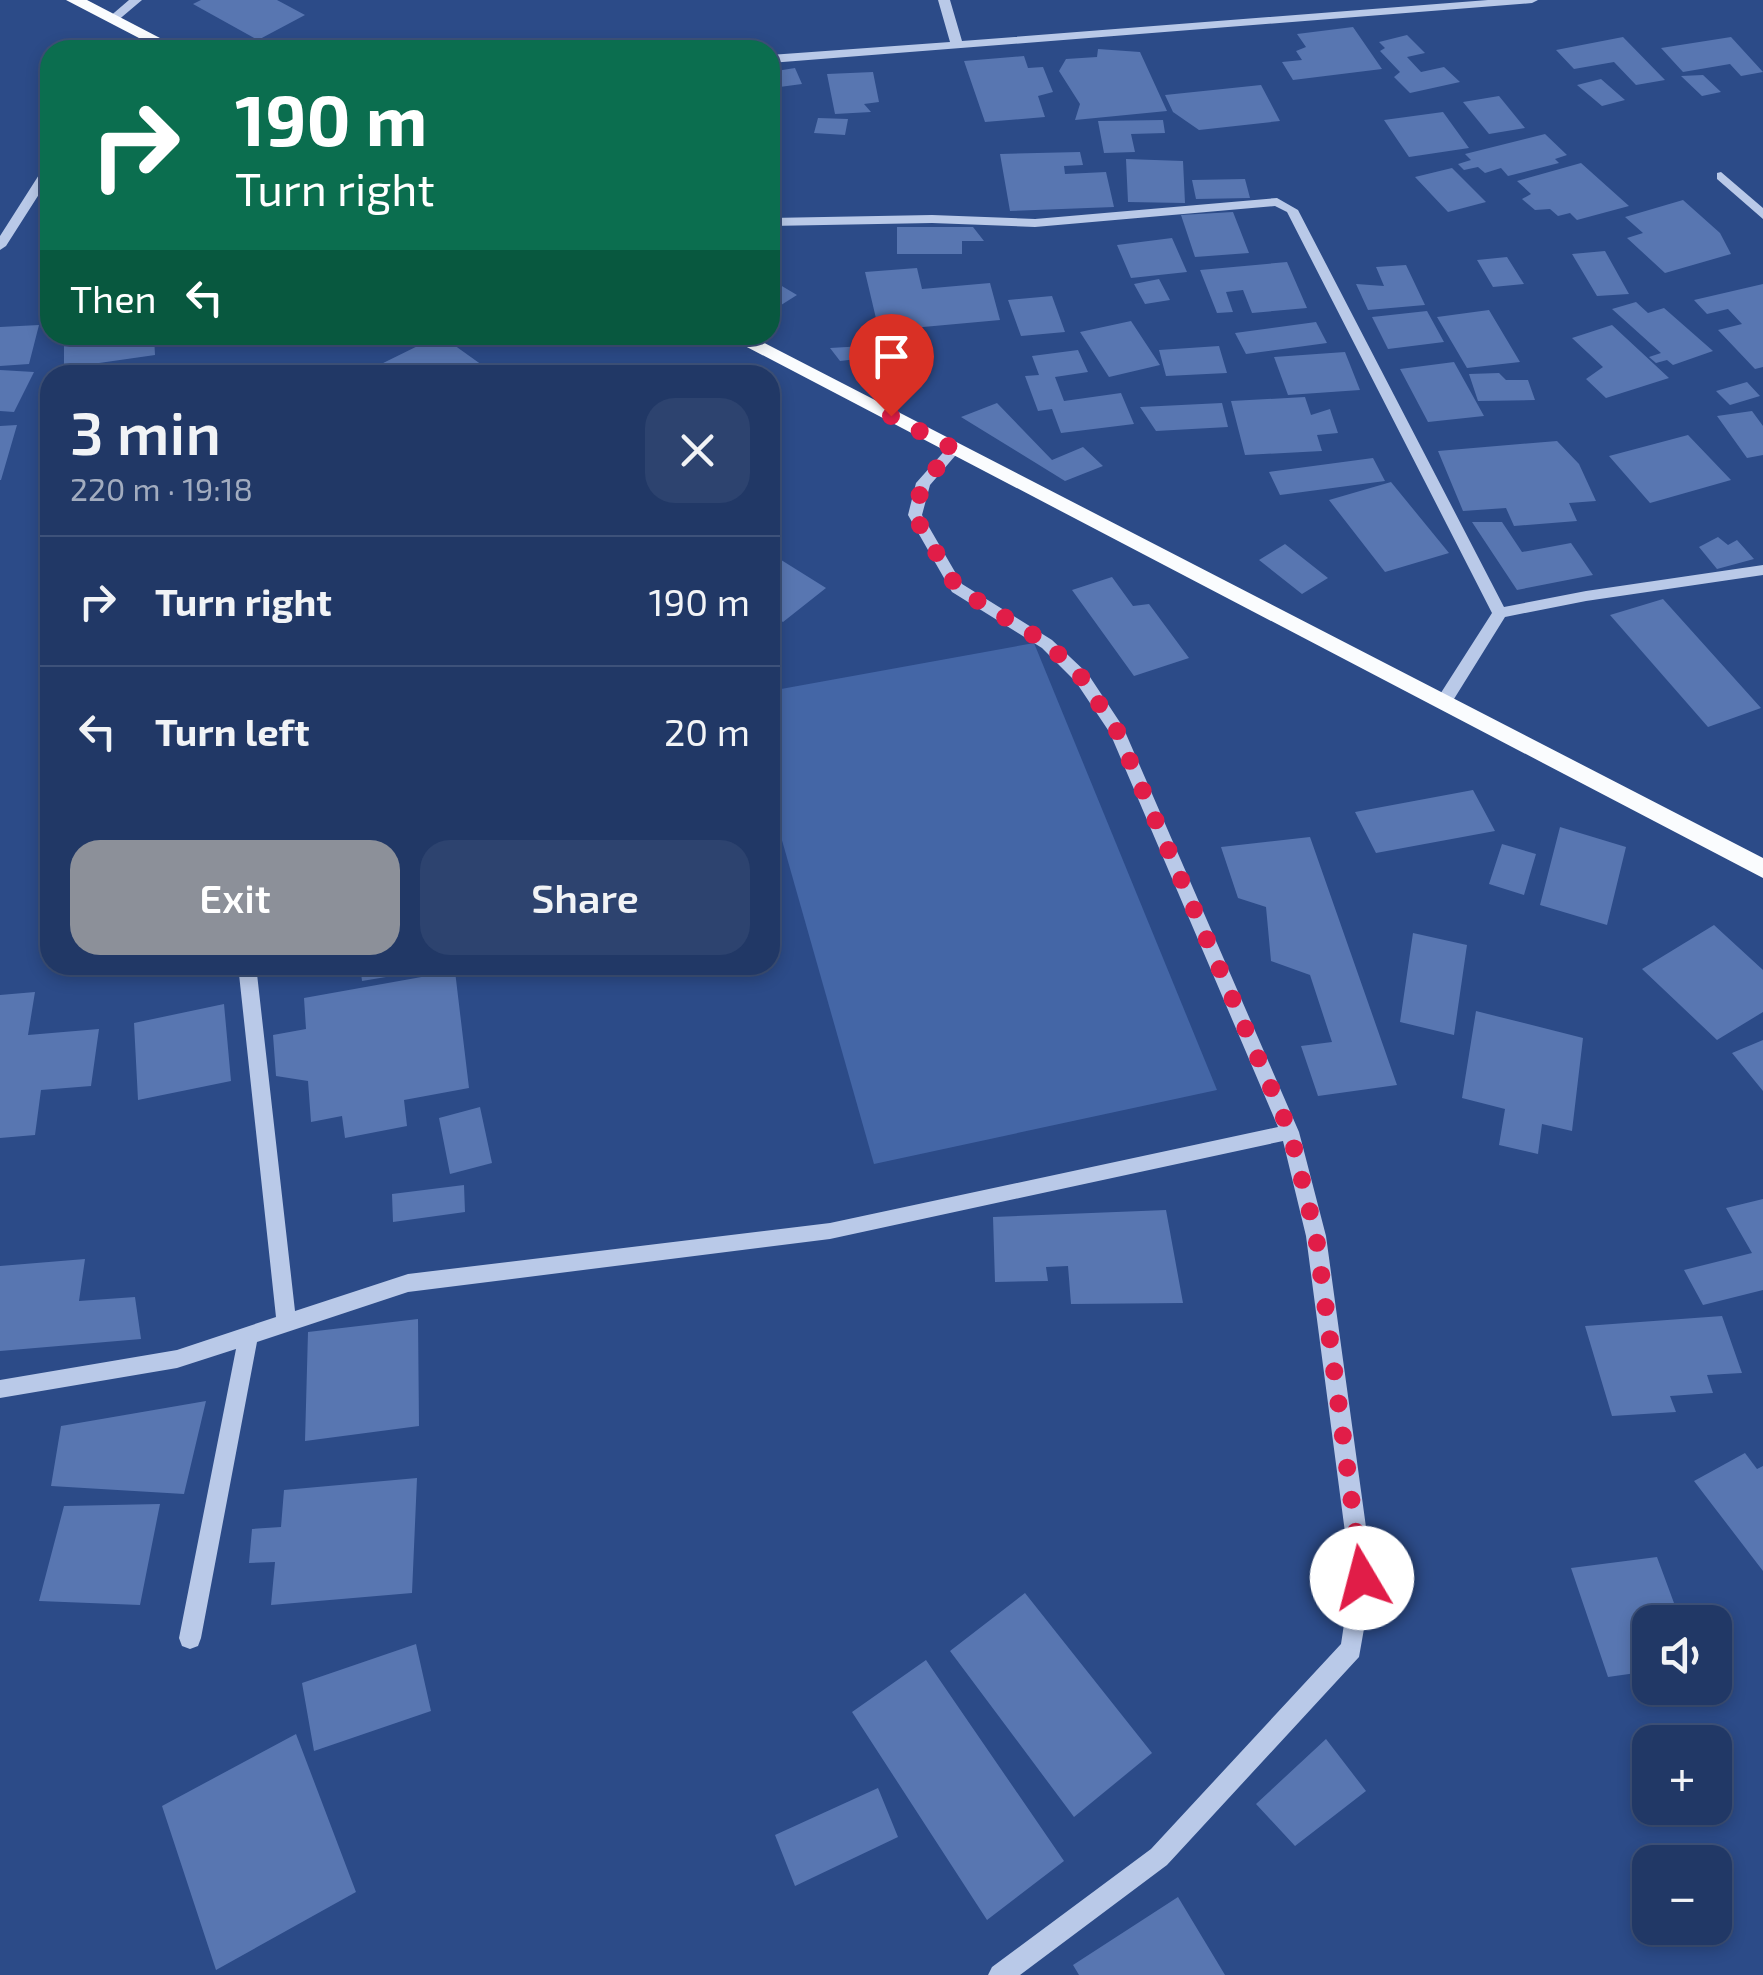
<!DOCTYPE html>
<html lang="en">
<head>
<meta charset="utf-8">
<style>
	body { margin:0; font-family:"Exo 2",sans-serif; background:#2d436f; color:#f1f3f6; height:100vh; display:flex; flex-direction:column; font-size:38px; white-space:nowrap }
	* { box-sizing:border-box; margin:0 }
	p { font-size:32px; color:#a2acbf }
	.icon { flex:none; width:55px; height:55px; fill:none; stroke:currentColor; stroke-width:2; stroke-linecap:round; stroke-linejoin:round }
	.map { position:relative; flex:1; overflow:hidden }
	.drawer { position:absolute; left:40px; top:365px; width:740px; height:610px; display:flex; flex-direction:column; background:#213866; border-radius:30px; box-shadow:0 5px 15px #0003,0 0 0 2px #3e527a }
	.drawer>* { flex:none }
	.top-card { position:absolute; left:40px; top:40px; width:740px; height:305px; border-radius:30px; box-shadow:0 5px 15px #0003,0 0 0 2px #3e527a; background:#0b6e4f; color:#fff; overflow:hidden }
	.controls { position:absolute; left:1632px; top:1605px; display:grid; gap:20px }
	.controls a { display:grid; place-items:center; width:100px; height:100px; border-radius:20px; background:#213866; box-shadow:0 5px 15px #0003,0 0 0 2px #3e527a; font-size:50px }
	.pin { position:absolute; display:grid; place-items:center; width:85px; height:85px; color:#fff; margin:-102px -42px; border-radius:50% 50% 50% 0; rotate:-45deg; box-shadow:0 0 10px #0007 }
	.pin .icon { rotate:45deg }
	.me { position:absolute; width:110px; margin:-55px; rotate:352deg; stroke-linejoin:round; filter:drop-shadow(0 0 8px #0008) }
	.turn { display:flex; align-items:center; gap:35px; height:210px; padding:0 30px; font-size:45px }
	.turn .icon { width:130px; height:130px; stroke-width:2.5 }
	.turn b { display:block; font-size:70px; line-height:85px }
	.then { display:flex; align-items:center; height:95px; padding:0 30px; background:#0003; gap:20px; font-size:38px }
	.round { display:grid; place-items:center; flex:none; width:105px; height:105px; border-radius:30px; background:#2d436f }
	.headline { display:flex; align-items:center; justify-content:space-between; height:170px; padding:0 30px }
	h1 { font-size:60px; font-weight:600; line-height:75px }
	.primary-button { display:flex; gap:20px; margin-top:auto; padding:20px 30px }
	.primary-button a { flex:1; height:115px; border-radius:30px; background:#8c9099; color:#fff; font-size:40px; font-weight:600; line-height:115px; text-align:center }
	.primary-button a+a { background:#2d436f; color:#f1f3f6 }
	ul { padding:0; list-style:none }
	li { display:flex; align-items:center; gap:30px; height:130px; padding:0 30px; border-top:2px solid #3e527a }
	li div { flex:1 }
	li b { display:block; font-size:38px }
	li em { font-style:normal }
	.map>svg:first-child { display:block }
</style>
</head>
<body>
<div class="map">
<svg width="1763" height="1975" viewBox="0 0 1763 1975">
	<rect width="100%" height="100%" fill="#2c4b88"/>
	<path fill="#4466a6" d="M1034 643 1217 1090 874 1164 770 798V691Z"/>
	<path fill="#5876b1" d="M201 0H277L305 15 258 40 193 4Z
		M1353 27 1382 69 1293 80 1282 62 1302 60 1296 51 1306 47 1297 34Z
		M1407 35 1425 53 1407 57 1421 72 1444 67 1460 82 1410 93 1394 77 1400 72 1380 51 1385 48 1379 42Z
		M1623 37 1665 80 1636 85 1614 62 1574 69 1556 50Z
		M1731 37 1763 72 1741 76 1730 64 1683 72 1661 48Z
		M1098 49 1140 52 1167 111 1075 120 1080 104 1059 71 1066 59 1097 57Z
		M1024 56 1028 68 1043 67 1053 92 1038 96 1045 117 985 122 964 61Z
		M795 68 802 84 772 88 770 72Z
		M873 72 879 102 864 104 871 112 835 114 827 74Z
		M1703 75 1721 92 1702 96 1681 76Z
		M1601 79 1625 100 1602 106 1577 85Z
		M1261 85 1280 121 1199 130 1173 112 1165 95Z
		M1499 96 1525 128 1489 134 1463 102Z
		M1443 112 1469 148 1409 157 1384 120Z
		M818 118 848 119 845 135 814 133Z
		M1163 120 1165 133 1131 134 1135 152 1104 153 1098 121Z
		M1545 134 1567 155 1555 159 1559 163 1508 176 1501 168 1485 173 1478 167 1464 170 1458 164 1471 160 1465 154Z
		M1080 152 1083 165 1064 166 1065 174 1106 172 1114 207 1010 211 1000 154Z
		M1126 159 1183 161 1185 203 1128 202Z
		M1581 163 1629 206 1577 220 1570 213 1558 216 1550 209 1535 210 1522 199 1531 194 1517 181Z
		M1452 168 1486 202 1448 212 1415 177Z
		M1245 179 1250 198 1196 199 1192 180Z
		M1683 200 1720 233 1731 254 1665 273 1627 238 1643 233 1625 217Z
		M1233 212 1249 253 1195 257 1181 215Z
		M897 227H973L984 241H962V254H897Z
		M1172 238 1187 272 1131 278 1117 245Z
		M1605 251 1629 294 1597 296 1572 254Z
		M1507 257 1524 284 1493 287 1477 260Z
		M1287 262 1307 308 1252 313 1243 290 1226 292 1233 312 1217 313 1200 270Z
		M1406 265 1425 305 1368 310 1356 284 1384 286 1376 267Z
		M917 268 922 289 990 283 1000 320 879 331 865 272Z
		M770 279 797 295 770 312Z
		M1159 279 1170 300 1145 304 1134 284Z
		M1763 284V367L1755 369 1718 330 1742 324 1728 309 1707 314 1694 300Z
		M1052 296 1065 332 1021 336 1008 300Z
		M1636 302 1648 313 1664 308 1713 351 1673 365 1667 360 1656 363 1649 357 1661 353 1612 309Z
		M1489 310 1520 362 1467 368 1437 317Z
		M1427 311 1444 342 1388 349 1372 317Z
		M1131 321 1160 365 1109 377 1080 332Z
		M1316 322 1327 343 1246 354 1235 333Z
		M39 325 29 364 0 366V327Z
		M1612 325 1669 378 1606 398 1586 379 1603 367 1572 338Z
		M64 335H115V342L154 336 155 355 64 368Z
		M440 335 496 375H383L373 368Z
		M864 346 874 357 840 361 830 348Z
		M1219 346 1227 373 1166 376 1159 350Z
		M1078 350 1088 372 1055 377 1064 401 1121 393 1134 424 1061 433 1052 409 1038 411 1025 376 1039 375 1032 356Z
		M1345 352 1360 390 1288 395 1274 357Z
		M1454 362 1484 416 1428 422 1400 369Z
		M0 370 34 372 14 412 0 411Z
		M1499 373 1506 380H1528L1535 400 1478 401 1469 374Z
		M1747 382 1760 396 1730 405 1716 391Z
		M1305 397 1311 415 1330 409 1338 433 1317 435 1322 451 1245 455 1231 401Z
		M997 403 1052 460 1083 447 1103 466 1065 481 961 417Z
		M1222 403 1228 427 1156 431 1140 407Z
		M1752 411 1763 426V455L1747 458 1717 416Z
		M17 425 1 480H0V426Z
		M1688 435 1731 480 1650 503 1609 456Z
		M1557 441 1579 464 1596 501 1569 503 1577 521 1514 526 1506 508 1463 511 1438 451Z
		M1373 458 1385 481 1280 495 1269 472Z
		M1391 482 1449 553 1385 572 1329 500Z
		M1472 522H1502L1522 552 1571 543 1593 575 1517 590Z
		M1718 537 1728 545 1737 540 1754 559 1717 569 1699 547Z
		M1285 544 1328 578 1302 594 1259 560Z
		M770 553 826 588 783 622 770 614Z
		M1112 577 1133 606 1149 604 1189 658 1134 676 1072 590Z
		M1663 599 1761 708 1708 727 1610 615Z
		M1473 790 1495 831 1376 853 1355 812Z
		M1560 827 1626 847 1607 925 1540 905Z
		M1310 837 1397 1085 1318 1096 1301 1046 1332 1042 1310 975 1271 961 1266 907 1238 898 1221 847Z
		M1502 844 1536 854 1524 895 1489 884Z
		M1714 925 1763 970V1012L1717 1040 1642 969Z
		M1413 933 1467 945 1454 1035 1400 1022Z
		M360 965H439L440 968 362 981Z
		M455 971 469 1088 404 1100 407 1126 345 1138 342 1116 311 1122 308 1081 276 1076 273 1035 306 1029 304 998Z
		M35 992 28 1035 99 1029 91 1086 41 1090 35 1135 0 1138V995Z
		M224 1004 231 1081 138 1100 134 1023Z
		M1476 1011 1583 1038 1572 1131 1542 1124 1538 1154 1499 1145 1505 1109 1462 1098Z
		M1763 1040V1091L1732 1053Z
		M480 1107 492 1163 450 1174 439 1118Z
		M464 1185 465 1212 393 1222 392 1194Z
		M1763 1199V1290L1703 1305 1684 1270 1752 1253 1726 1208Z
		M1166 1210 1183 1303 1071 1304 1068 1266 1046 1267 1048 1281 995 1282 993 1217Z
		M85 1259 79 1301 135 1297 141 1339 0 1351V1266Z
		M1722 1316 1742 1373 1707 1375 1713 1393 1670 1396 1676 1412 1612 1416 1585 1326Z
		M418 1319 419 1426 305 1441 308 1332Z
		M206 1401 184 1494 51 1486 61 1426Z
		M1745 1453 1757 1469 1763 1466V1571L1694 1481Z
		M417 1478 412 1593 271 1605 275 1562 249 1563 252 1529 281 1527 284 1490Z
		M160 1504 140 1605 39 1601 64 1506Z
		M1657 1557 1681 1622H1650V1671L1608 1677 1571 1568Z
		M1025 1593 1152 1753 1074 1817 950 1651Z
		M416 1644 431 1711 314 1751 302 1683Z
		M926 1660 1064 1861 987 1920 852 1712Z
		M296 1734 356 1892 216 1970 162 1806Z
		M1326 1739 1366 1791 1295 1846 1256 1804Z
		M878 1788 898 1837 795 1886 775 1835Z
		M1178 1897 1225 1975H1079L1073 1965Z"/>
	<g fill="none" stroke-linecap="round" stroke-linejoin="round">
		<path fill="#b9c9e8" fill-rule="evenodd" d="M129 0H142L116 22H108V18Z
			M938 0H950L962 41 1488 0H1538L1532 3 770 63V55L950 42Z
			M50 163V177L6 246 0 250V236L44 167Z
			M1721 172 1763 208V219L1717 179V173Z
			M1277 198 1298 210 1504 607 1586 591 1763 565V575L1586 601 1505 617 1449 707H1437L1435 703 1437 699 1492 613 1287 212 1275 206 1035 227 932 223 770 226V218L932 215 1035 219Z
			M954 444 961 449 930 485 922 515 962 584 1052 640 1088 674 1123 727 1299 1132 1326 1236 1373 1578 1359 1657 1167 1865 1020 1975H988L992 1967 1151 1849 1341 1644 1351 1578 1306 1236 1283 1141 830 1239 408 1292 257 1342 201 1638 198 1646 190 1649 182 1646 179 1638 236 1349 177 1368 0 1398V1380L177 1350 276 1317 238 965H256L295 1311 408 1274 830 1223 1278 1127 1110 733 1076 682 1042 648 952 592 908 515 916 483 949 446Z"/>
		<path fill="#fafcfe" fill-rule="evenodd" d="M66 0H87L183 50H162Z
			M724 335H749L1763 858V878Z"/>
	</g>
	<g fill="none" stroke-linecap="round" stroke-linejoin="round">
		<path stroke="#e11d48" stroke-width="18" stroke-dasharray="0 32.4" d="M891 416 954 449 923 483 914 515 957 588 1048 644 1082 678 1117 731 1290 1132 1316 1236 1362 1578"/>
	</g>
</svg>
<div class="controls">
<a><svg class="icon" aria-label="sound" viewBox="0 0 24 24"><path d="M4 9h4l5-4v14l-5-4H4zM17 9q2 3 0 6"/></svg></a>
<a>+</a>
<a>−</a>
</div>
<div class="pin" style="left:891px;top:416px;background:#d93025"><svg class="icon" aria-label="arrive" viewBox="0 0 24 24"><path d="M6 21V4h12l-3 4 3 4H6"/></svg></div>
<svg class="me" style="left:1362px;top:1578px" viewBox="-20 -20 40 40"><circle r="19" fill="#fff"/><path d="M0-13L10 11 0 6-10 11z" fill="#e11d48"/></svg>
<div class="top-card">
<div class="turn"><svg class="icon" aria-label="right" viewBox="0 0 24 24"><path d="M7 20v-9h11M14 6l5 5-5 5"/></svg><div><b>190 m</b>Turn right</div></div>
<div class="then">Then<svg class="icon" aria-label="left" viewBox="0 0 24 24"><path d="M17 20v-9H6M10 6l-5 5 5 5"/></svg></div>
</div>
<section class="drawer">
<div class="headline"><div><h1>3 min</h1><p>220 m · 19:18</p></div><a class="round"><svg class="icon" aria-label="close" viewBox="0 0 24 24"><path d="M6 6l12 12M18 6L6 18"/></svg></a></div>
<ul>
<li><svg class="icon" aria-label="right" viewBox="0 0 24 24"><path d="M7 20v-9h11M14 6l5 5-5 5"/></svg><div><b>Turn right</b></div><em>190 m</em></li>
<li><svg class="icon" aria-label="left" viewBox="0 0 24 24"><path d="M17 20v-9H6M10 6l-5 5 5 5"/></svg><div><b>Turn left</b></div><em>20 m</em></li>
</ul>
<div class="primary-button"><a>Exit</a><a>Share</a></div>
</section>
</div>
</body>
</html>
